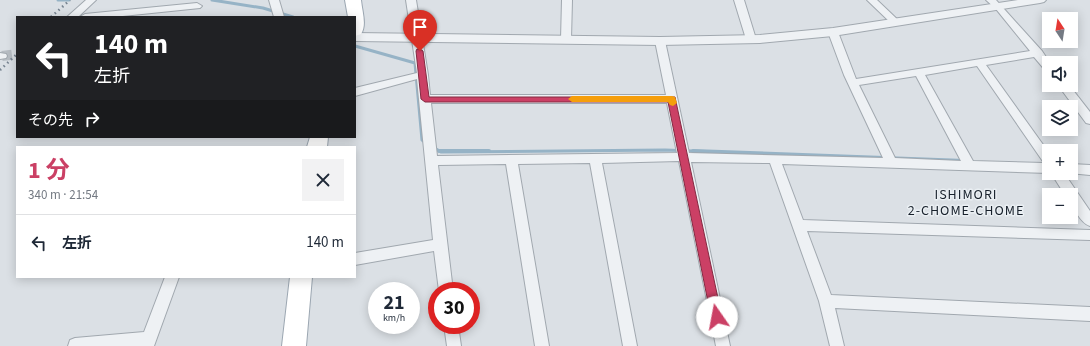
<!DOCTYPE html>
<html lang="ja">
<head>
<meta charset="utf-8">
<style>
	body { margin:0; font-family:"Source Sans 3","Noto Sans JP",sans-serif; background:#f2f2f3; color:#1f2937; height:100vh; display:flex; flex-direction:column; font-size:15px; white-space:nowrap }
	* { box-sizing:border-box; margin:0 }
	p { font-size:13px; color:#747a83 }
	.icon { flex:none; width:22px; height:22px; fill:none; stroke:currentColor; stroke-width:2; stroke-linecap:round; stroke-linejoin:round }
	.map { position:relative; flex:1; overflow:hidden }
	.sheet { position:absolute; left:16px; top:146px; width:340px; height:132px; display:flex; flex-direction:column; background:#fff; border-radius:0px; box-shadow:0 2px 10px #0003 }
	.sheet>* { flex:none }
	.hud { position:absolute; left:16px; top:16px; width:340px; height:122px; border-radius:0px; box-shadow:0 2px 10px #0003; background:#202124; color:#fff; overflow:hidden }
	.needle { width:26px; rotate:348deg }
	.buttons { position:absolute; left:1042px; top:12px; display:grid; gap:8px }
	.buttons a { display:grid; place-items:center; width:36px; height:36px; border-radius:0px; background:#fff; box-shadow:0 2px 10px #0003; font-size:20px }
	.speed { position:absolute; left:368px; top:282px; display:flex; gap:8px; font-size:20px; font-weight:700; text-align:center }
	.speed>* { display:grid; place-content:center; width:52px; height:52px; border-radius:50%; background:#fff; box-shadow:0 2px 10px #0003; line-height:1 }
	.speed small { font-size:10px; font-weight:400 }
	.speed .limit { border:6px solid #d22; background:#fff; color:#111 }
	.pin { position:absolute; display:grid; place-items:center; width:34px; height:34px; color:#fff; margin:-41px -17px; border-radius:50% 50% 50% 0; rotate:-45deg; box-shadow:0 0 4px #0007 }
	.pin .icon { rotate:45deg }
	.me { position:absolute; width:44px; margin:-22px; rotate:348deg; stroke-linejoin:round; filter:drop-shadow(0 0 3px #0008) }
	.turn { display:flex; align-items:center; gap:14px; height:84px; padding:0 12px; font-size:18px }
	.turn .icon { width:52px; height:52px; stroke-width:2.5 }
	.turn b { display:block; font-size:28px; line-height:34px }
	.then { display:flex; align-items:center; height:38px; padding:0 12px; background:#0003; gap:8px; font-size:15px }
	.round { display:grid; place-items:center; flex:none; width:42px; height:42px; border-radius:0px; background:#f2f2f3 }
	.summary { display:flex; align-items:center; justify-content:space-between; height:68px; padding:0 12px }
	h1 { font-size:24px; font-weight:700; line-height:30px; color:#cb4065 }
	ul { padding:0; list-style:none }
	li { display:flex; align-items:center; gap:12px; height:56px; padding:0 12px; border-top:1px solid #e0e1e3 }
	li div { flex:1 }
	li b { display:block; font-size:15px }
	li em { font-style:normal }
	.map>svg:first-child { display:block }
</style>
</head>
<body>
<div class="map">
<svg width="1090" height="346" viewBox="0 0 1090 346">
	<rect width="100%" height="100%" fill="#dbe0e5"/>
	<g fill="none" stroke-linecap="round" stroke-linejoin="round">
		<path stroke="#96b3c6" stroke-width="3" d="M58 0H69
			M212 0 263 8 293 17
			M355 46 415 63 422 140 426 143
			M433 147 441 152 665 150 720 152"/>
		<path stroke="#96b3c6" stroke-width="4" d="M439 151H489
			M693 151 965 161"/>
		<path stroke="#b7bdc3" stroke-width="10" stroke-dasharray="10 5" stroke-linecap="butt" d="M2 56 17 54"/>
		<defs>
			<path id="minor" d="M86 0H96L78 17H67Z
				M269 0H279L284 17H274Z
				M406 0H416L428 75 430 95H666L655 41 660 38 665 41 689 153 883 158 844 75 828 32 830 30 833 29 838 32 856 79 1030 51 996 9 986 0H996L1042 51 1050 63H1049V71L1045 70 1034 57 986 65 1049 153V173L782 164 803 220 1090 230V240L807 231 831 295 1090 307V321L835 308 844 346H830L819 301 770 163 691 162 730 346H716L679 161 602 163 637 346H623L590 163 518 164 549 346H535L506 164 438 165 453 291H439L434 251 355 265V253L433 240 417 79 355 96V88L417 73ZM977 66 1044 163 973 161 925 75ZM916 76 961 161 895 158 859 85ZM431 103H667L677 153 437 156Z
				M562 0H572L571 39 566 42 561 39Z
				M734 0H744L756 39 754 41H748L746 39Z
				M867 0H877L898 20 900 22 898 24H892Z
				M197 3 202 6 200 8 113 17H80L85 14Z
				M0 53 6 54 7 56 6 58 0 59Z
				M1058 85H1069L1090 112V124L1086 123Z
				M1071 164 1090 165V175L1069 173H1071Z
				M1051 173H1064L1090 211V226C1080 223 1071 205 1071 195H1065Z
				M165 277H179L154 346H68L70 340 75 338 144 332Z
				M444 325H458L461 346H447Z"/>
			<path id="tertiary" d="M1018 0H1046L1044 2 1040 3 833 36 760 43 660 45 355 41V33L660 37 760 35 833 28Z"/>
			<path id="primary" d="M345 0H361C362 11 367 25 361 34L355 36V17H348Z
				M310 137H328L327 147H307Z
				M290 277H312L306 346H282Z"/>
		</defs>
		<use href="#minor" stroke="#a1a8af" stroke-width="2"/>
		<use href="#tertiary" stroke="#a1a8af" stroke-width="2"/>
		<use href="#primary" stroke="#9ba6b1" stroke-width="2"/>
		<use href="#minor" fill="#eef1f4" fill-rule="evenodd"/>
		<use href="#tertiary" fill="#eef1f4" fill-rule="evenodd"/>
		<use href="#primary" fill="#fff" fill-rule="evenodd"/>
		<path stroke="#75828f" stroke-width="2.5" stroke-dasharray="1.5 3.5" stroke-linecap="butt" d="M51 17 70 0
			M0 70 17 54"/>
	</g>
	<path fill="#cb4065" stroke="#842a42" d="M417 49H420L423 51 429 97H675L722 317 721 320 717 322 713 320 711 317 668 102H425L421 99 416 51Z"/>
	<path fill="#f59e0b" d="M572 96H672L675 97 677 103 673 106 670 105 668 102H572L568 99Z"/>
	<g text-anchor="middle" stroke-width="3" stroke-linejoin="round" paint-order="stroke">
		<g font-size="14" letter-spacing="1" fill="#18212c" stroke="#eaeff3">
			<text x="966" y="199">ISHIMORI<tspan x="966" dy="16">2-CHOME-CHOME</tspan></text>
		</g>
	</g>
</svg>
<div class="buttons">
<a><svg class="needle" viewBox="-14 -14 28 28"><path d="M0-13l5 13h-10z" fill="#e53935"/><path d="M0 13l5-13h-10z" fill="#747a83"/></svg></a>
<a><svg class="icon" aria-label="sound" viewBox="0 0 24 24"><path d="M4 9h4l5-4v14l-5-4H4zM17 9q2 3 0 6"/></svg></a>
<a><svg class="icon" aria-label="layers" viewBox="0 0 24 24"><path d="M12 4l9 5-9 5-9-5zM3 14l9 5 9-5"/></svg></a>
<a>+</a>
<a>−</a>
</div>
<div class="speed"><div>21<small>km/h</small></div><div class="limit">30</div></div>
<div class="pin" style="left:420px;top:51px;background:#d93025"><svg class="icon" aria-label="arrive" viewBox="0 0 24 24"><path d="M6 21V4h12l-3 4 3 4H6"/></svg></div>
<svg class="me" style="left:717px;top:317px" viewBox="-20 -20 40 40"><circle r="19" fill="#fff"/><path d="M0-13L10 11 0 6-10 11z" fill="#cb4065"/></svg>
<div class="hud">
<div class="turn"><svg class="icon" aria-label="left" viewBox="0 0 24 24"><path d="M17 20v-9H6M10 6l-5 5 5 5"/></svg><div><b>140 m</b>左折</div></div>
<div class="then">その先<svg class="icon" aria-label="right" viewBox="0 0 24 24"><path d="M7 20v-9h11M14 6l5 5-5 5"/></svg></div>
</div>
<section class="sheet">
<div class="summary"><div><h1>1 分</h1><p>340 m · 21:54</p></div><a class="round"><svg class="icon" aria-label="close" viewBox="0 0 24 24"><path d="M6 6l12 12M18 6L6 18"/></svg></a></div>
<ul>
<li><svg class="icon" aria-label="left" viewBox="0 0 24 24"><path d="M17 20v-9H6M10 6l-5 5 5 5"/></svg><div><b>左折</b></div><em>140 m</em></li>
</ul>
</section>
</div>
</body>
</html>
